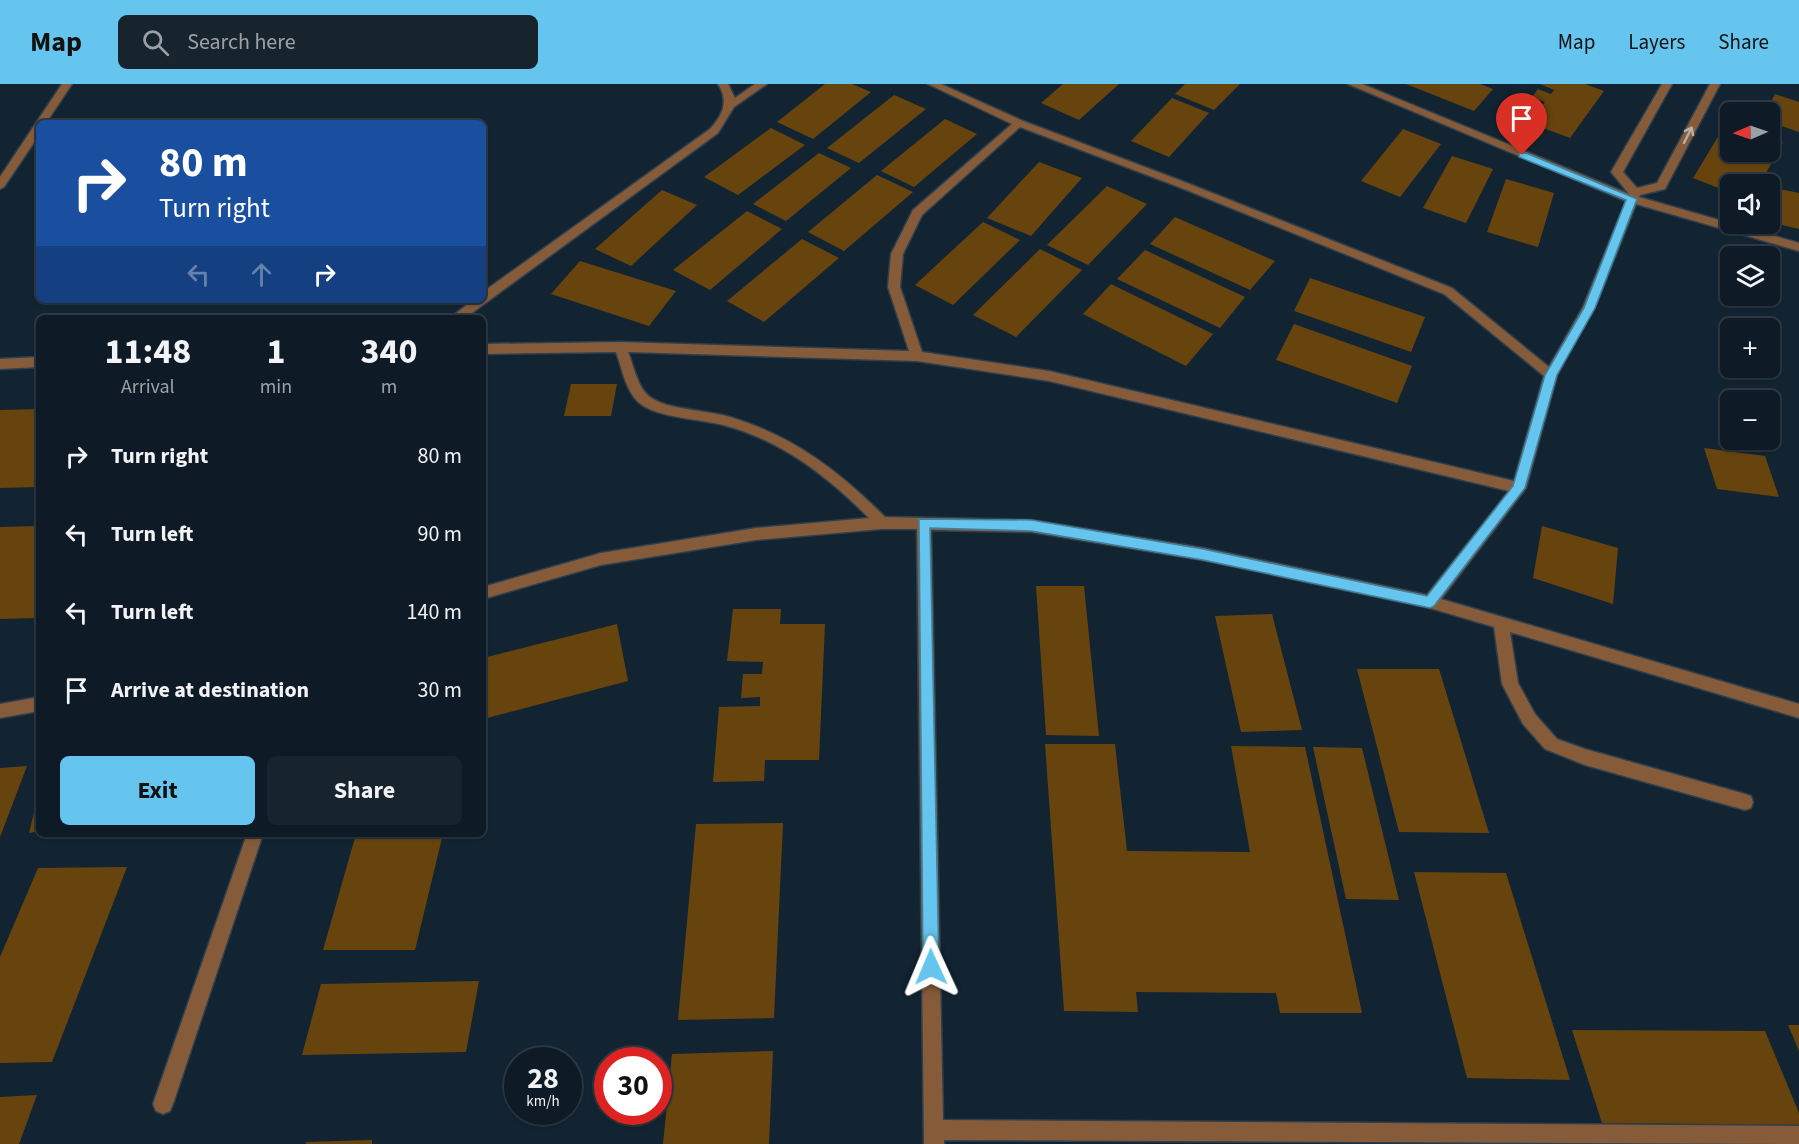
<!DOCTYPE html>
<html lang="en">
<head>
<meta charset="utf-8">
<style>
	body { margin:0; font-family:"Source Sans 3",sans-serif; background:#17242e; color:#f1f3f6; height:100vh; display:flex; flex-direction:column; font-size:22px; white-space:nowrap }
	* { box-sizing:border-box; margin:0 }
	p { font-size:20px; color:#9ba1a7 }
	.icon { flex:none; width:33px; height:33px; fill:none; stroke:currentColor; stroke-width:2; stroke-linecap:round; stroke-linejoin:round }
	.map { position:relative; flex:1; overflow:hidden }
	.side { position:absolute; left:36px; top:231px; width:450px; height:522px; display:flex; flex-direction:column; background:#0e1b26; border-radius:9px; box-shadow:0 2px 4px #0004,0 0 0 2px #2e3943 }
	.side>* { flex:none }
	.hud { position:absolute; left:36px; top:36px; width:450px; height:183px; border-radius:9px; box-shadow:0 2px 4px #0004,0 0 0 2px #2e3943; background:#1a4fa0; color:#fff; overflow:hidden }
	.needle { width:39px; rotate:268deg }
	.controls { position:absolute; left:1720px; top:18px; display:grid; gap:12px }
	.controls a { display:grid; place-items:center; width:60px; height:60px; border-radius:9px; background:#0e1b26; box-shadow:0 2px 4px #0004,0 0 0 2px #2e3943; font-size:30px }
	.speed { position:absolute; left:504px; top:963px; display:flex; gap:12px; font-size:30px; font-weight:700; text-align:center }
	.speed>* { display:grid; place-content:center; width:78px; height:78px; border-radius:50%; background:#0e1b26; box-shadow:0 2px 4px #0004,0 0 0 2px #2e3943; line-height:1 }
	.speed small { font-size:15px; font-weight:400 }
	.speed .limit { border:9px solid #d22; background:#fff; color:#111 }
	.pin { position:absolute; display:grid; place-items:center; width:51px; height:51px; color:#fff; margin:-62px -26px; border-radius:50% 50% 50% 0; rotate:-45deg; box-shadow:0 0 6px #0007 }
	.pin .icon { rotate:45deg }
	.me { position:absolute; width:66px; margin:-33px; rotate:359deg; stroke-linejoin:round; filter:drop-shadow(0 0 4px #0008) }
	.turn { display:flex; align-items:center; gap:21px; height:126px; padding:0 24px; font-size:27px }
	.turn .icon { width:78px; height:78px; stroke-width:2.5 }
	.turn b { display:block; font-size:42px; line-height:51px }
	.lanes { display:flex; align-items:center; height:57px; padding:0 24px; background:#0003; justify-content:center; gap:30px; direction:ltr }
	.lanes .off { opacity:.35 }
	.eta { display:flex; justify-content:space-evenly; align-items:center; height:102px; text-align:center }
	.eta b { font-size:36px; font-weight:700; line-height:42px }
	.button { display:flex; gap:12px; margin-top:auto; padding:12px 24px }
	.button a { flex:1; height:69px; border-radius:9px; background:#65c5ee; color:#111; font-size:24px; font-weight:700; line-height:69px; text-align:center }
	.button a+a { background:#17242e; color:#f1f3f6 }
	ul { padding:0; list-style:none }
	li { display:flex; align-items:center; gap:18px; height:78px; padding:0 24px }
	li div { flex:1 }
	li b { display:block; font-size:22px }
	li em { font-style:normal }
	header { display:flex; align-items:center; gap:36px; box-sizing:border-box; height:84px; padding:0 30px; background:#65c5ee; color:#111 }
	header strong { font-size:28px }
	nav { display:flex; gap:33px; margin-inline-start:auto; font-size:21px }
	.search { width:420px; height:54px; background:#17242e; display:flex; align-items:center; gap:15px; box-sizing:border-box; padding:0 21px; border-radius:9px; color:#9ba1a7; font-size:22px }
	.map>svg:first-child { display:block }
</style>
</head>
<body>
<header>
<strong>Map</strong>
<div class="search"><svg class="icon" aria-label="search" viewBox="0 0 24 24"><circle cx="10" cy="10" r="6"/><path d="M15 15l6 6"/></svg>Search here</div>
<nav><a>Map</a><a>Layers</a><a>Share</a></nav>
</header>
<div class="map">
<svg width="1799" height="1060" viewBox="0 0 1799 1060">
	<rect width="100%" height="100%" fill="#122432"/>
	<path fill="#67440e" d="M825 0H852L871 8 813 55 777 38Z
		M1063 0H1119L1079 36 1041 19Z
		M1185 0H1240L1214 26 1175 10Z
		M1406 0H1480L1493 5 1474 27Z
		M1540 0H1585L1604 7 1570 54 1535 41 1530 48 1497 36 1516 11 1542 21 1545 18 1532 13 1538 5 1551 10 1554 6Z
		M1775 10 1799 18V48L1770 38V28H1766Z
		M894 11 926 25 859 79 827 64Z
		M1172 14 1209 29 1169 73 1131 57Z
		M945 35 977 50 914 103 881 87Z
		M1727 38 1731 39V68H1770V53L1783 58 1760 100H1731V109L1693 94Z
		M771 44 805 61 738 111 704 93Z
		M1403 45 1441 60 1400 113 1361 97Z
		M819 69 851 84 786 137 753 120Z
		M1452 72 1493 85 1466 139 1423 124Z
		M1039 78 1082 94 1031 152 987 134Z
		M877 91 913 108 844 167 808 148Z
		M1506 95 1554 109 1538 163 1487 148Z
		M1107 102 1147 120 1088 181 1047 161Z
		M1770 103 1799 109V145L1770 138Z
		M662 106 697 121 631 182 595 165Z
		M747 127 782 145 710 206 673 186Z
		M1175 133 1275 177 1250 206 1150 160Z
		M983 138 1020 156 953 221 915 201Z
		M802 155 839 174 764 238 727 217Z
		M1040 165 1082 186 1016 253 973 231Z
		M1145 166 1245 213 1220 244 1117 195Z
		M580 177 676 207 649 242 551 210Z
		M1310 194 1425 233 1411 268 1294 227Z
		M1111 200 1213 250 1186 282 1083 230Z
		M1294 240 1412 282 1397 319 1276 276Z
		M571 300H617L611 332H564Z
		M39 325V403L0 404V326Z
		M1704 364 1765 372 1779 413 1717 405Z
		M39 442V534L0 535V443Z
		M1542 442 1618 464 1613 520 1533 494Z
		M1036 502H1084L1099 652 1046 651Z
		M733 525H781L780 540H825L819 676H765L764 697 713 698 719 623 760 622V613L741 614 743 590H762L763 578 727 577Z
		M1272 530 1302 646 1241 648 1215 532Z
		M617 540 628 597 483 635V574Z
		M1357 585H1439L1489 749 1399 748Z
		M1045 660H1115L1127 767 1250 768 1231 662 1305 663 1362 929H1280L1276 909 1136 908 1138 928 1064 927Z
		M1313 663 1362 664 1399 816 1346 815Z
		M27 682 0 753V684Z
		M38 712 39 747 29 749Z
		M783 739 774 934 678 936 696 740Z
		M356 750H443L415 866H323Z
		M127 783 52 978 0 979V873L38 784Z
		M1414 788 1506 789 1570 996 1467 994Z
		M479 897 466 968 302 971 321 900Z
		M1788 941H1799V967Z
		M1572 946 1765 947 1799 1029V1041L1602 1039Z
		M773 967 769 1060H663L672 970Z
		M37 1011 19 1060H0V1013Z
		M372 1056V1060H306V1058Z"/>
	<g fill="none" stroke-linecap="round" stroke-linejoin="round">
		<defs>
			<path id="minor" d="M62 0H72L46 39H39V51L4 103 0 105V93Z
				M718 0H728L735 14 755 0H767L734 23 718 49 465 234H450L473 216H483V208L710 45C723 31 729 17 718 0Z
				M928 0H941L1023 37 1187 99 1452 204 1549 283 1583 223 1626 117 1348 0H1362L1629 110 1611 88 1662 0H1672L1623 88 1637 104 1657 99 1710 0H1720L1665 105 1640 111 1639 113 1799 159V167L1636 120 1595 223 1557 291 1526 404 1441 515 1799 620V634L1510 548 1518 599 1535 630 1557 655 1585 665 1745 710 1751 712 1753 718 1751 724 1745 726 1585 681 1545 665 1523 640 1502 600 1494 543 1430 524 1203 476 1031 448 931 446 943 1036 1799 1042V1060L944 1056V1060H924L917 445H882L756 456 601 481 483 515V503L601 469 756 444 869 434C827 392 781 356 723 341 700 335 661 334 642 321 626 310 622 284 616 268L483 270V260L620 258 909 267 888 203 891 170 913 126 1012 40ZM1020 43 1179 103 1444 210 1544 292 1514 397 1049 287 922 268 900 203 903 170 922 131ZM628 268 917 277 1049 297 1509 407 1427 511 1203 464 1031 436 885 433C839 387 793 352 730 333 708 326 667 326 650 313 637 303 634 282 628 268Z
				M39 273V283L0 285V275Z
				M39 613V627L0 634V620Z
				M247 750H263L173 1020 170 1027 163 1030 156 1027 153 1020Z"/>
		</defs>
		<use href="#minor" stroke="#2e3f4d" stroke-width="3"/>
		<use href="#minor" fill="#855b3a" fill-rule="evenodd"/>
	</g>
	<defs><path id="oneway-shaft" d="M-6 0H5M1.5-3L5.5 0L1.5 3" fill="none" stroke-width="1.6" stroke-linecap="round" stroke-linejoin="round" transform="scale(1.5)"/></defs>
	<use stroke="#b9afa7" href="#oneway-shaft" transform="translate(1688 51) rotate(-63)"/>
	<path fill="#65c5ee" stroke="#42809b" stroke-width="1.5" d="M1519 69H1526L1637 115 1595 224 1557 291 1525 404 1434 522 1430 524 1203 476 1031 447 930 444 939 883 937 888 931 891 925 888 923 883 919 435 1031 436 1203 465 1427 512 1513 402 1545 291 1584 224 1626 116 1519 73Z"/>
</svg>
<div class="controls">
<a><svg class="needle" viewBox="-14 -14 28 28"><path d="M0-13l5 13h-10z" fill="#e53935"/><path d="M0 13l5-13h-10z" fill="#9ba1a7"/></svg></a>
<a><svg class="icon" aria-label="sound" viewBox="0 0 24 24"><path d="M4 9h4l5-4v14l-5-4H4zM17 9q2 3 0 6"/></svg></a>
<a><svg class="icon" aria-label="layers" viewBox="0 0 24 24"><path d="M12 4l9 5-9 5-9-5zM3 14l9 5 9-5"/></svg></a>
<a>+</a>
<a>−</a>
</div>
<div class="speed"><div>28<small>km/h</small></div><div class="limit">30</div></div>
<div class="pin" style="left:1522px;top:71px;background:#d93025"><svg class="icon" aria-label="arrive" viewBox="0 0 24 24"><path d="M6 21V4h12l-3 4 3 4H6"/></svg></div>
<svg class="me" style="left:931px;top:883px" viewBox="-20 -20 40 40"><path d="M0-17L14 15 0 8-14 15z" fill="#65c5ee" stroke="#fff" stroke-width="4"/></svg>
<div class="hud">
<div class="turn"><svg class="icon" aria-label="right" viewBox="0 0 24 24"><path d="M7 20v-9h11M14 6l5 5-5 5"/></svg><div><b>80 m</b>Turn right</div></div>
<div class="lanes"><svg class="icon off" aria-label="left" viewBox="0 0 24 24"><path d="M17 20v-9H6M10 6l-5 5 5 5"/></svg><svg class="icon off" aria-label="ahead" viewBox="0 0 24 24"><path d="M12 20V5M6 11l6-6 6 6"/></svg><svg class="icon" aria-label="right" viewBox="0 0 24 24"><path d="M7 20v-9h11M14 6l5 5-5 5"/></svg></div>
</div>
<section class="side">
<div class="eta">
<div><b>11:48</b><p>Arrival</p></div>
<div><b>1</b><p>min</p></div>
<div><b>340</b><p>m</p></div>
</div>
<ul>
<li><svg class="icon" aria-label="right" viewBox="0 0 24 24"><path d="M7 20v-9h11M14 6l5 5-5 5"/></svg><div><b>Turn right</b></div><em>80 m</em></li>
<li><svg class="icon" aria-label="left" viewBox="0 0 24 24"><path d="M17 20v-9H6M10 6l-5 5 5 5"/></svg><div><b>Turn left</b></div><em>90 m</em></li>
<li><svg class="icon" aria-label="left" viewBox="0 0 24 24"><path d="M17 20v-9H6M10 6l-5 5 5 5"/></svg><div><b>Turn left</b></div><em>140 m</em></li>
<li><svg class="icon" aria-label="arrive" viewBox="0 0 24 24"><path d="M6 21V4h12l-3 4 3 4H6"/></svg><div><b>Arrive at destination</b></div><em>30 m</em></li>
</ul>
<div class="button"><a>Exit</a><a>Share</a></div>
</section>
</div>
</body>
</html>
